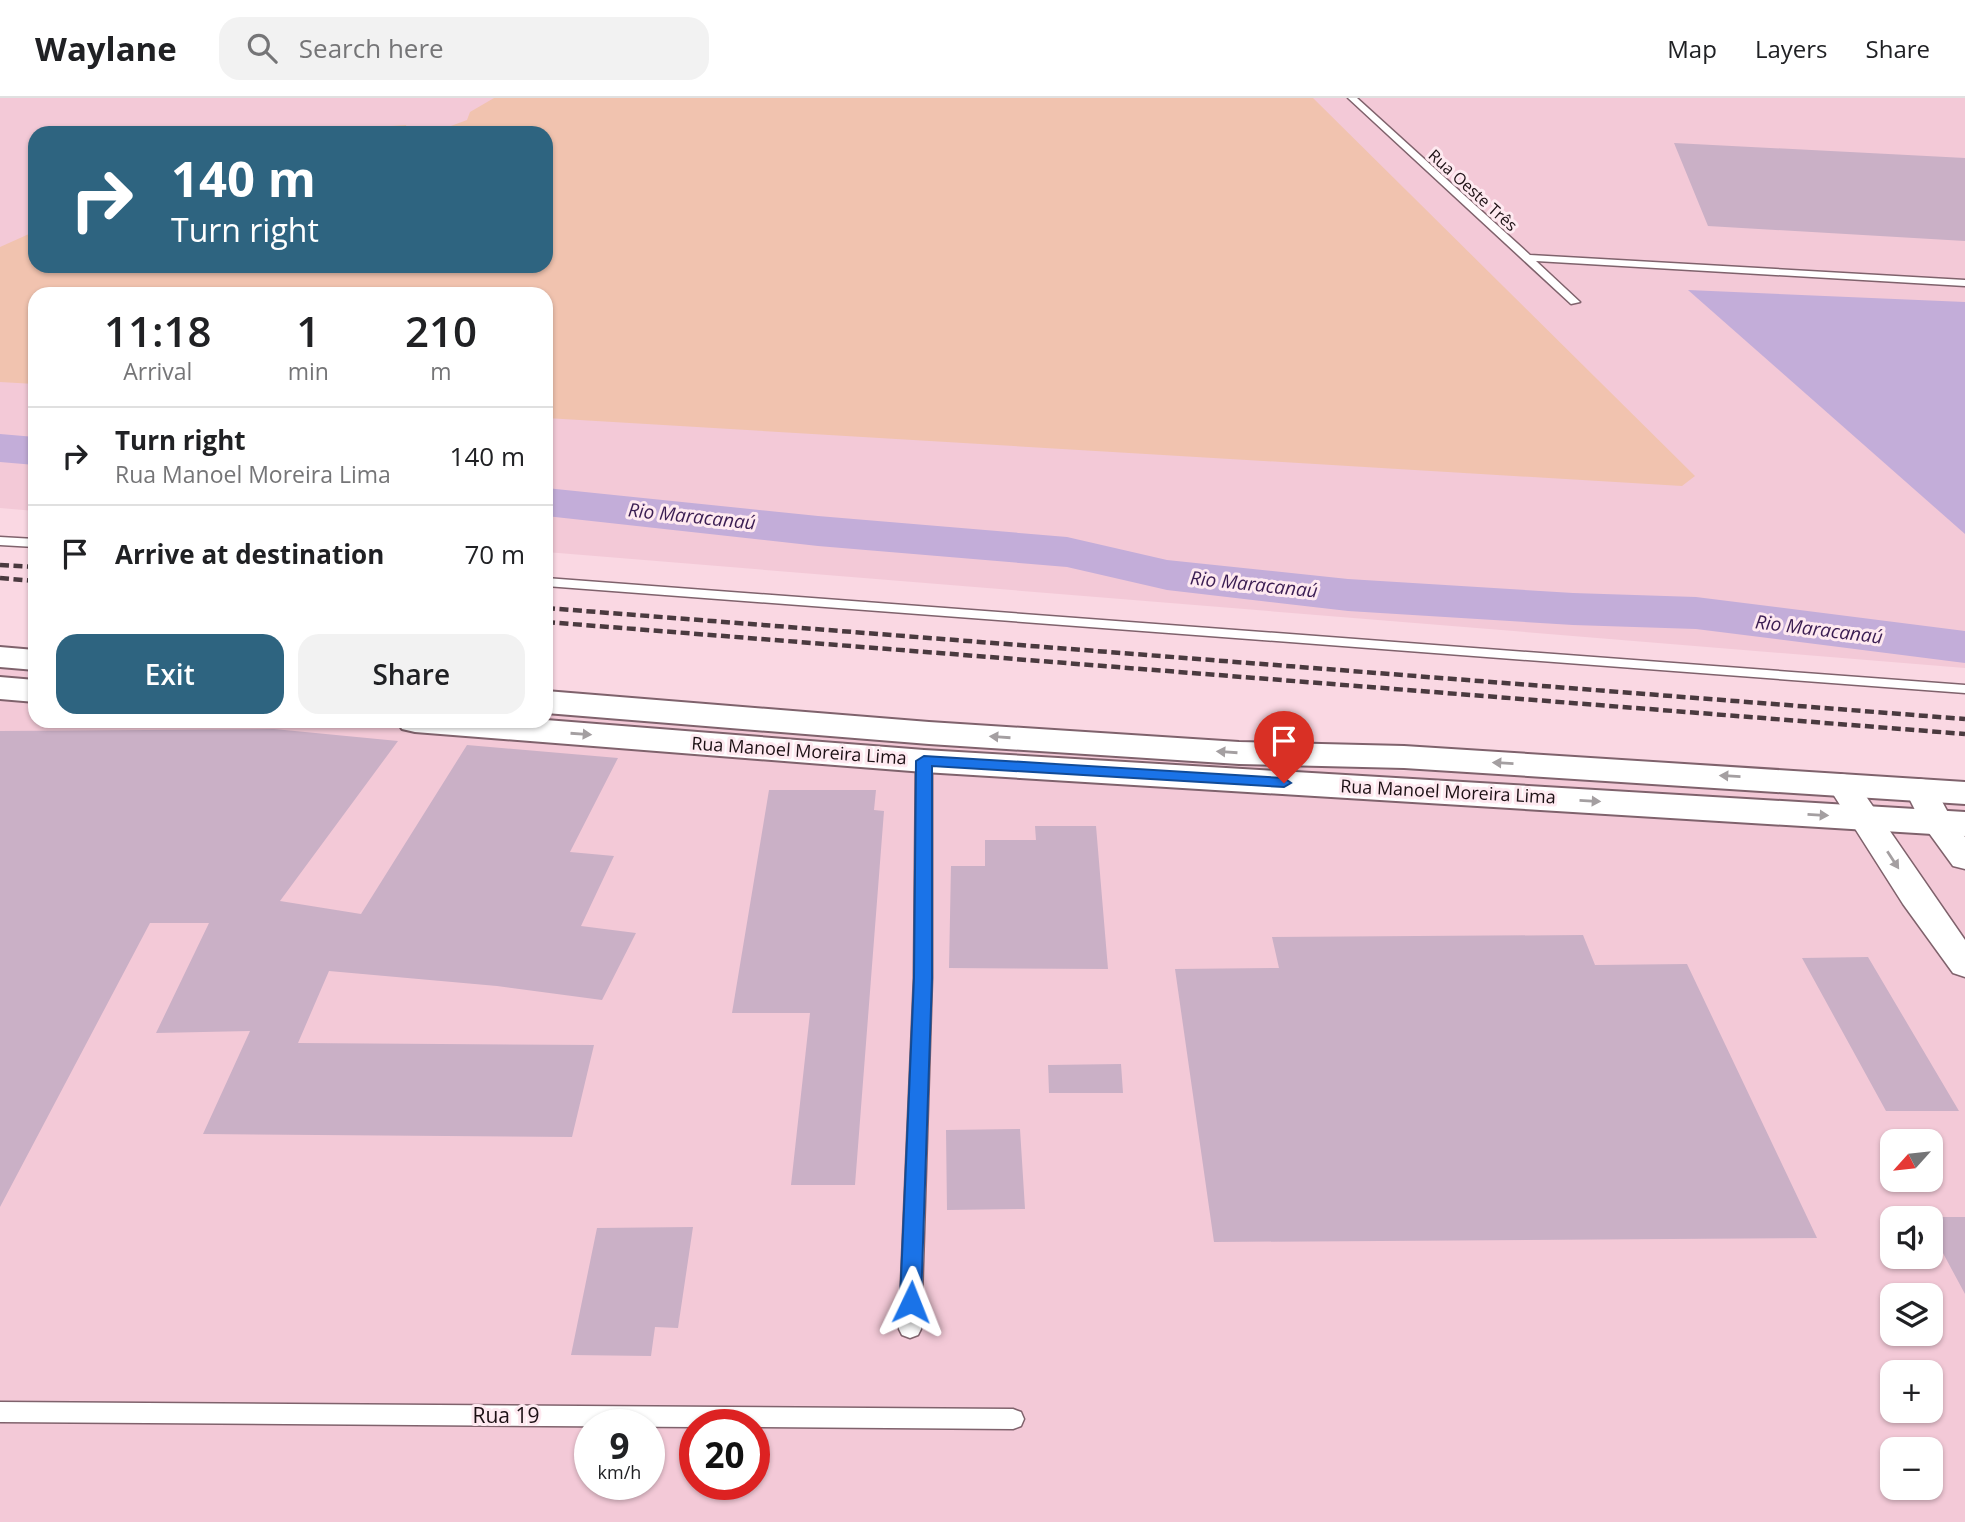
<!DOCTYPE html>
<html lang="en">
<head>
<meta charset="utf-8">
<style>
	body { margin:0; font-family:"Open Sans",sans-serif; background:#f2f2f2; color:#202124; height:100vh; display:flex; flex-direction:column; font-size:26px; white-space:nowrap }
	* { box-sizing:border-box; margin:0 }
	p { font-size:23px; color:#757577 }
	.icon { flex:none; width:38px; height:38px; fill:none; stroke:currentColor; stroke-width:2; stroke-linecap:round; stroke-linejoin:round }
	.map { position:relative; flex:1; overflow:hidden }
	.panel { position:absolute; left:28px; top:189px; width:525px; height:441px; display:flex; flex-direction:column; background:#fff; border-radius:21px; box-shadow:0 2px 5px #0004 }
	.panel>* { flex:none }
	.top-card { position:absolute; left:28px; top:28px; width:525px; height:147px; border-radius:21px; box-shadow:0 2px 5px #0004; background:#2e6480; color:#fff; overflow:hidden }
	.needle { width:46px; rotate:243deg }
	.buttons { position:absolute; left:1880px; top:1031px; display:grid; gap:14px }
	.buttons a { display:grid; place-items:center; width:63px; height:63px; border-radius:14px; background:#fff; box-shadow:0 2px 5px #0004; font-size:35px }
	.speed { position:absolute; left:574px; top:1311px; display:flex; gap:14px; font-size:35px; font-weight:700; text-align:center }
	.speed>* { display:grid; place-content:center; width:91px; height:91px; border-radius:50%; background:#fff; box-shadow:0 2px 5px #0004; line-height:1 }
	.speed small { font-size:18px; font-weight:400 }
	.speed .limit { border:10px solid #d22; background:#fff; color:#111 }
	.pin { position:absolute; display:grid; place-items:center; width:60px; height:60px; color:#fff; margin:-72px -30px; border-radius:50% 50% 50% 0; rotate:-45deg; box-shadow:0 0 7px #0007 }
	.pin .icon { rotate:45deg }
	.me { position:absolute; width:77px; margin:-38px; rotate:2deg; stroke-linejoin:round; filter:drop-shadow(0 0 5px #0008) }
	.turn { display:flex; align-items:center; gap:24px; height:147px; padding:0 28px; font-size:32px }
	.turn .icon { width:91px; height:91px; stroke-width:2.5 }
	.turn b { display:block; font-size:49px; line-height:60px }
	.eta { display:flex; justify-content:space-evenly; align-items:center; height:119px; text-align:center }
	.eta b { font-size:42px; font-weight:600; line-height:49px }
	.action { display:flex; gap:14px; margin-top:auto; padding:14px 28px }
	.action a { flex:1; height:80px; border-radius:21px; background:#2e6480; color:#fff; font-size:28px; font-weight:600; line-height:80px; text-align:center }
	.action a+a { background:#f2f2f2; color:#202124 }
	ul { padding:0; list-style:none }
	li { display:flex; align-items:center; gap:21px; height:98px; padding:0 28px; border-top:2px solid #e0e0e0 }
	li div { flex:1 }
	li b { display:block; font-size:26px }
	li em { font-style:normal }
	header { display:flex; align-items:center; gap:42px; box-sizing:border-box; height:98px; padding:0 35px; background:#fff; border-bottom:2px solid #e0e0e0 }
	header strong { font-size:33px }
	nav { display:flex; gap:38px; margin-inline-start:auto; font-size:24px }
	.search { width:490px; height:63px; background:#f2f2f2; display:flex; align-items:center; gap:18px; box-sizing:border-box; padding:0 24px; border-radius:21px; color:#757577; font-size:26px }
	.map>svg:first-child { display:block }
</style>
</head>
<body>
<header>
<strong>Waylane</strong>
<div class="search"><svg class="icon" aria-label="search" viewBox="0 0 24 24"><circle cx="10" cy="10" r="6"/><path d="M15 15l6 6"/></svg>Search here</div>
<nav><a>Map</a><a>Layers</a><a>Share</a></nav>
</header>
<div class="map">
<svg width="1965" height="1424" viewBox="0 0 1965 1424">
	<rect width="100%" height="100%" fill="#fad8e3"/>
	<path fill="#f3c9d7" fill-rule="evenodd" d="M0 0H1965V570L546 454V196H35V413L0 410ZM35 35H546V168H35Z
		M0 563 35 566V623H546V610L1142 662 1563 679 1965 701V1424H0ZM1892 1043H1930V1082H1892ZM1892 1120H1930V1158H1892ZM1892 1197H1930V1236H1892ZM1892 1274H1930V1312H1892ZM590 1326H649V1386H590ZM695 1326H754V1386H695ZM1892 1351H1930V1390H1892Z"/>
	<path fill="#f1c3af" d="M494 0H1313L1695 378 1682 388 546 320V196H35V286L0 284V149L29 136 35 126V168H546V35H432L467 22 470 14Z
		M406 27 408 33 416 35H285Z"/>
	<path fill="#c3add9" d="M1688 192 1965 204V436Z"/>
	<g fill="none" stroke-linecap="round" stroke-linejoin="round">
		<path fill="#c3add9" fill-rule="evenodd" d="M0 336 35 339V367L0 364Z
			M546 390 818 418 1067 439 1167 462 1348 481 1573 495 1696 499 1965 533V565L1696 531 1573 527 1348 513 1167 492 1067 469 818 448 546 418Z"/>
	</g>
	<path fill="#cab0c6" d="M1674 45 1965 60V143L1708 128Z
		M274 631 398 643 280 803 361 816 467 647 618 660 570 754 614 758 581 828 636 835 602 902 497 888 329 873 298 945 594 947 572 1039 203 1036 250 933 156 935 209 825H150L0 1109V633Z
		M769 692H876L874 712 884 713 855 1087H791L810 915H732Z
		M1035 728H1096L1108 871 949 870 951 768H985V742H1036Z
		M1583 837 1595 867 1687 866 1817 1140 1214 1144 1175 871 1279 870 1272 839Z
		M1868 859 1959 1013H1886L1802 860Z
		M1121 966 1123 995H1049L1048 967Z
		M1020 1031 1025 1111 947 1112 946 1032Z
		M1924 1119H1965V1196L1930 1131V1120Z
		M693 1129 678 1230 655 1229 651 1258 571 1257 597 1130Z"/>
	<g fill="none" stroke-linecap="round" stroke-linejoin="round">
		<defs>
			<path id="lane" d="M1348 0H1357L1530 157 1965 182V188L1536 163 1580 204 1571 206Z
				M0 439 35 441V449L0 447Z
				M546 480 1965 587V595L546 488Z
				M924 658 932 663V880L921 1231 918 1237 910 1240 902 1237 899 1231 914 880 916 663Z
				M0 1304 1013 1311 1021 1314 1024 1321 1021 1328 1013 1331 754 1329V1326H695V1329L0 1324Z"/>
			<path id="street" d="M1841 676 1852 678 1965 842V879L1953 875 1903 806 1826 685 1830 678Z
				M1920 681 1931 683 1952 722 1965 739V771L1953 768 1921 724 1904 690 1909 683Z"/>
			<path id="secondary" d="M0 549 35 552V572L0 569Z
				M0 579 35 582V604L0 601Z
				M546 593 929 624 1239 644 1404 648 1965 684V706L1404 670 1239 666 929 646 546 615Z
				M546 622 924 652 1965 714V738L924 674 415 634 402 631 397 623Z"/>
		</defs>
		<use href="#lane" stroke="#7f626c" stroke-width="3"/>
		<use href="#street" stroke="#7f626c" stroke-width="3"/>
		<use href="#secondary" stroke="#7f626c" stroke-width="4"/>
		<use href="#lane" fill="#fff" fill-rule="evenodd"/>
		<use href="#street" fill="#fff" fill-rule="evenodd"/>
		<use href="#secondary" fill="#fff" fill-rule="evenodd"/>
		<path stroke="#4a3a3f" stroke-width="4.5" stroke-dasharray="9 4.5" stroke-linecap="butt" d="M0 467 35 469
			M0 480 35 483
			M546 510 1965 621
			M546 524 1965 636"/>
	</g>
	<defs><path id="oneway-solid" d="M-6-.8H1V-3.2L6.5 0L1 3.2V.8H-6Z" transform="scale(1.75)"/></defs>
	<g fill="#a49fa1">
		<use href="#oneway-solid" transform="translate(581 636) rotate(4)"/>
		<use href="#oneway-solid" transform="translate(1000 639) rotate(-176)"/>
		<use href="#oneway-solid" transform="translate(1227 654) rotate(-176)"/>
		<use href="#oneway-solid" transform="translate(1503 665) rotate(-177)"/>
		<use href="#oneway-solid" transform="translate(1730 678) rotate(-177)"/>
		<use href="#oneway-solid" transform="translate(1590 703) rotate(3)"/>
		<use href="#oneway-solid" transform="translate(1818 717) rotate(3)"/>
		<use href="#oneway-solid" transform="translate(1893 762) rotate(57)"/>
	</g>
	<path fill="#1a73e8" stroke="#114b97" stroke-width="2" d="M924 658 1284 680 1291 685 1284 689 932 668V880L921 1204 918 1210 911 1213 903 1210 900 1204 914 880 916 663Z"/>
	<g text-anchor="middle" stroke-width="6" stroke-linejoin="round" paint-order="stroke">
		<g font-size="16" fill="#1c1014" stroke="#fee9f0">
			<text transform="translate(1473 92) rotate(42)" y="6">Rua Oeste Três</text>
		</g>
		<g font-size="18" fill="#1c1014" stroke="#fee9f0">
			<text transform="translate(799 653) rotate(4)" y="6">Rua Manoel Moreira Lima</text>
			<text transform="translate(1448 694) rotate(3)" y="6">Rua Manoel Moreira Lima</text>
		</g>
		<g font-size="19" font-style="italic" fill="#3a1d52" stroke="#fee9f0">
			<text transform="translate(692 418) rotate(6)" y="7">Rio Maracanaú</text>
			<text transform="translate(1254 486) rotate(6)" y="7">Rio Maracanaú</text>
			<text transform="translate(1819 531) rotate(7)" y="7">Rio Maracanaú</text>
		</g>
		<g font-size="21" fill="#1c1014" stroke="#fee9f0">
			<text x="506" y="1325">Rua 19</text>
		</g>
	</g>
</svg>
<div class="buttons">
<a><svg class="needle" viewBox="-14 -14 28 28"><path d="M0-13l5 13h-10z" fill="#e53935"/><path d="M0 13l5-13h-10z" fill="#757577"/></svg></a>
<a><svg class="icon" aria-label="sound" viewBox="0 0 24 24"><path d="M4 9h4l5-4v14l-5-4H4zM17 9q2 3 0 6"/></svg></a>
<a><svg class="icon" aria-label="layers" viewBox="0 0 24 24"><path d="M12 4l9 5-9 5-9-5zM3 14l9 5 9-5"/></svg></a>
<a>+</a>
<a>−</a>
</div>
<div class="speed"><div>9<small>km/h</small></div><div class="limit">20</div></div>
<div class="pin" style="left:1284px;top:685px;background:#d93025"><svg class="icon" aria-label="arrive" viewBox="0 0 24 24"><path d="M6 21V4h12l-3 4 3 4H6"/></svg></div>
<svg class="me" style="left:911px;top:1204px" viewBox="-20 -20 40 40"><path d="M0-17L14 15 0 8-14 15z" fill="#1a73e8" stroke="#fff" stroke-width="4"/></svg>
<div class="top-card">
<div class="turn"><svg class="icon" aria-label="right" viewBox="0 0 24 24"><path d="M7 20v-9h11M14 6l5 5-5 5"/></svg><div><b>140 m</b>Turn right</div></div>
</div>
<section class="panel">
<div class="eta">
<div><b>11:18</b><p>Arrival</p></div>
<div><b>1</b><p>min</p></div>
<div><b>210</b><p>m</p></div>
</div>
<ul>
<li><svg class="icon" aria-label="right" viewBox="0 0 24 24"><path d="M7 20v-9h11M14 6l5 5-5 5"/></svg><div><b>Turn right</b><p>Rua Manoel Moreira Lima</p></div><em>140 m</em></li>
<li><svg class="icon" aria-label="arrive" viewBox="0 0 24 24"><path d="M6 21V4h12l-3 4 3 4H6"/></svg><div><b>Arrive at destination</b></div><em>70 m</em></li>
</ul>
<div class="action"><a>Exit</a><a>Share</a></div>
</section>
</div>
</body>
</html>
